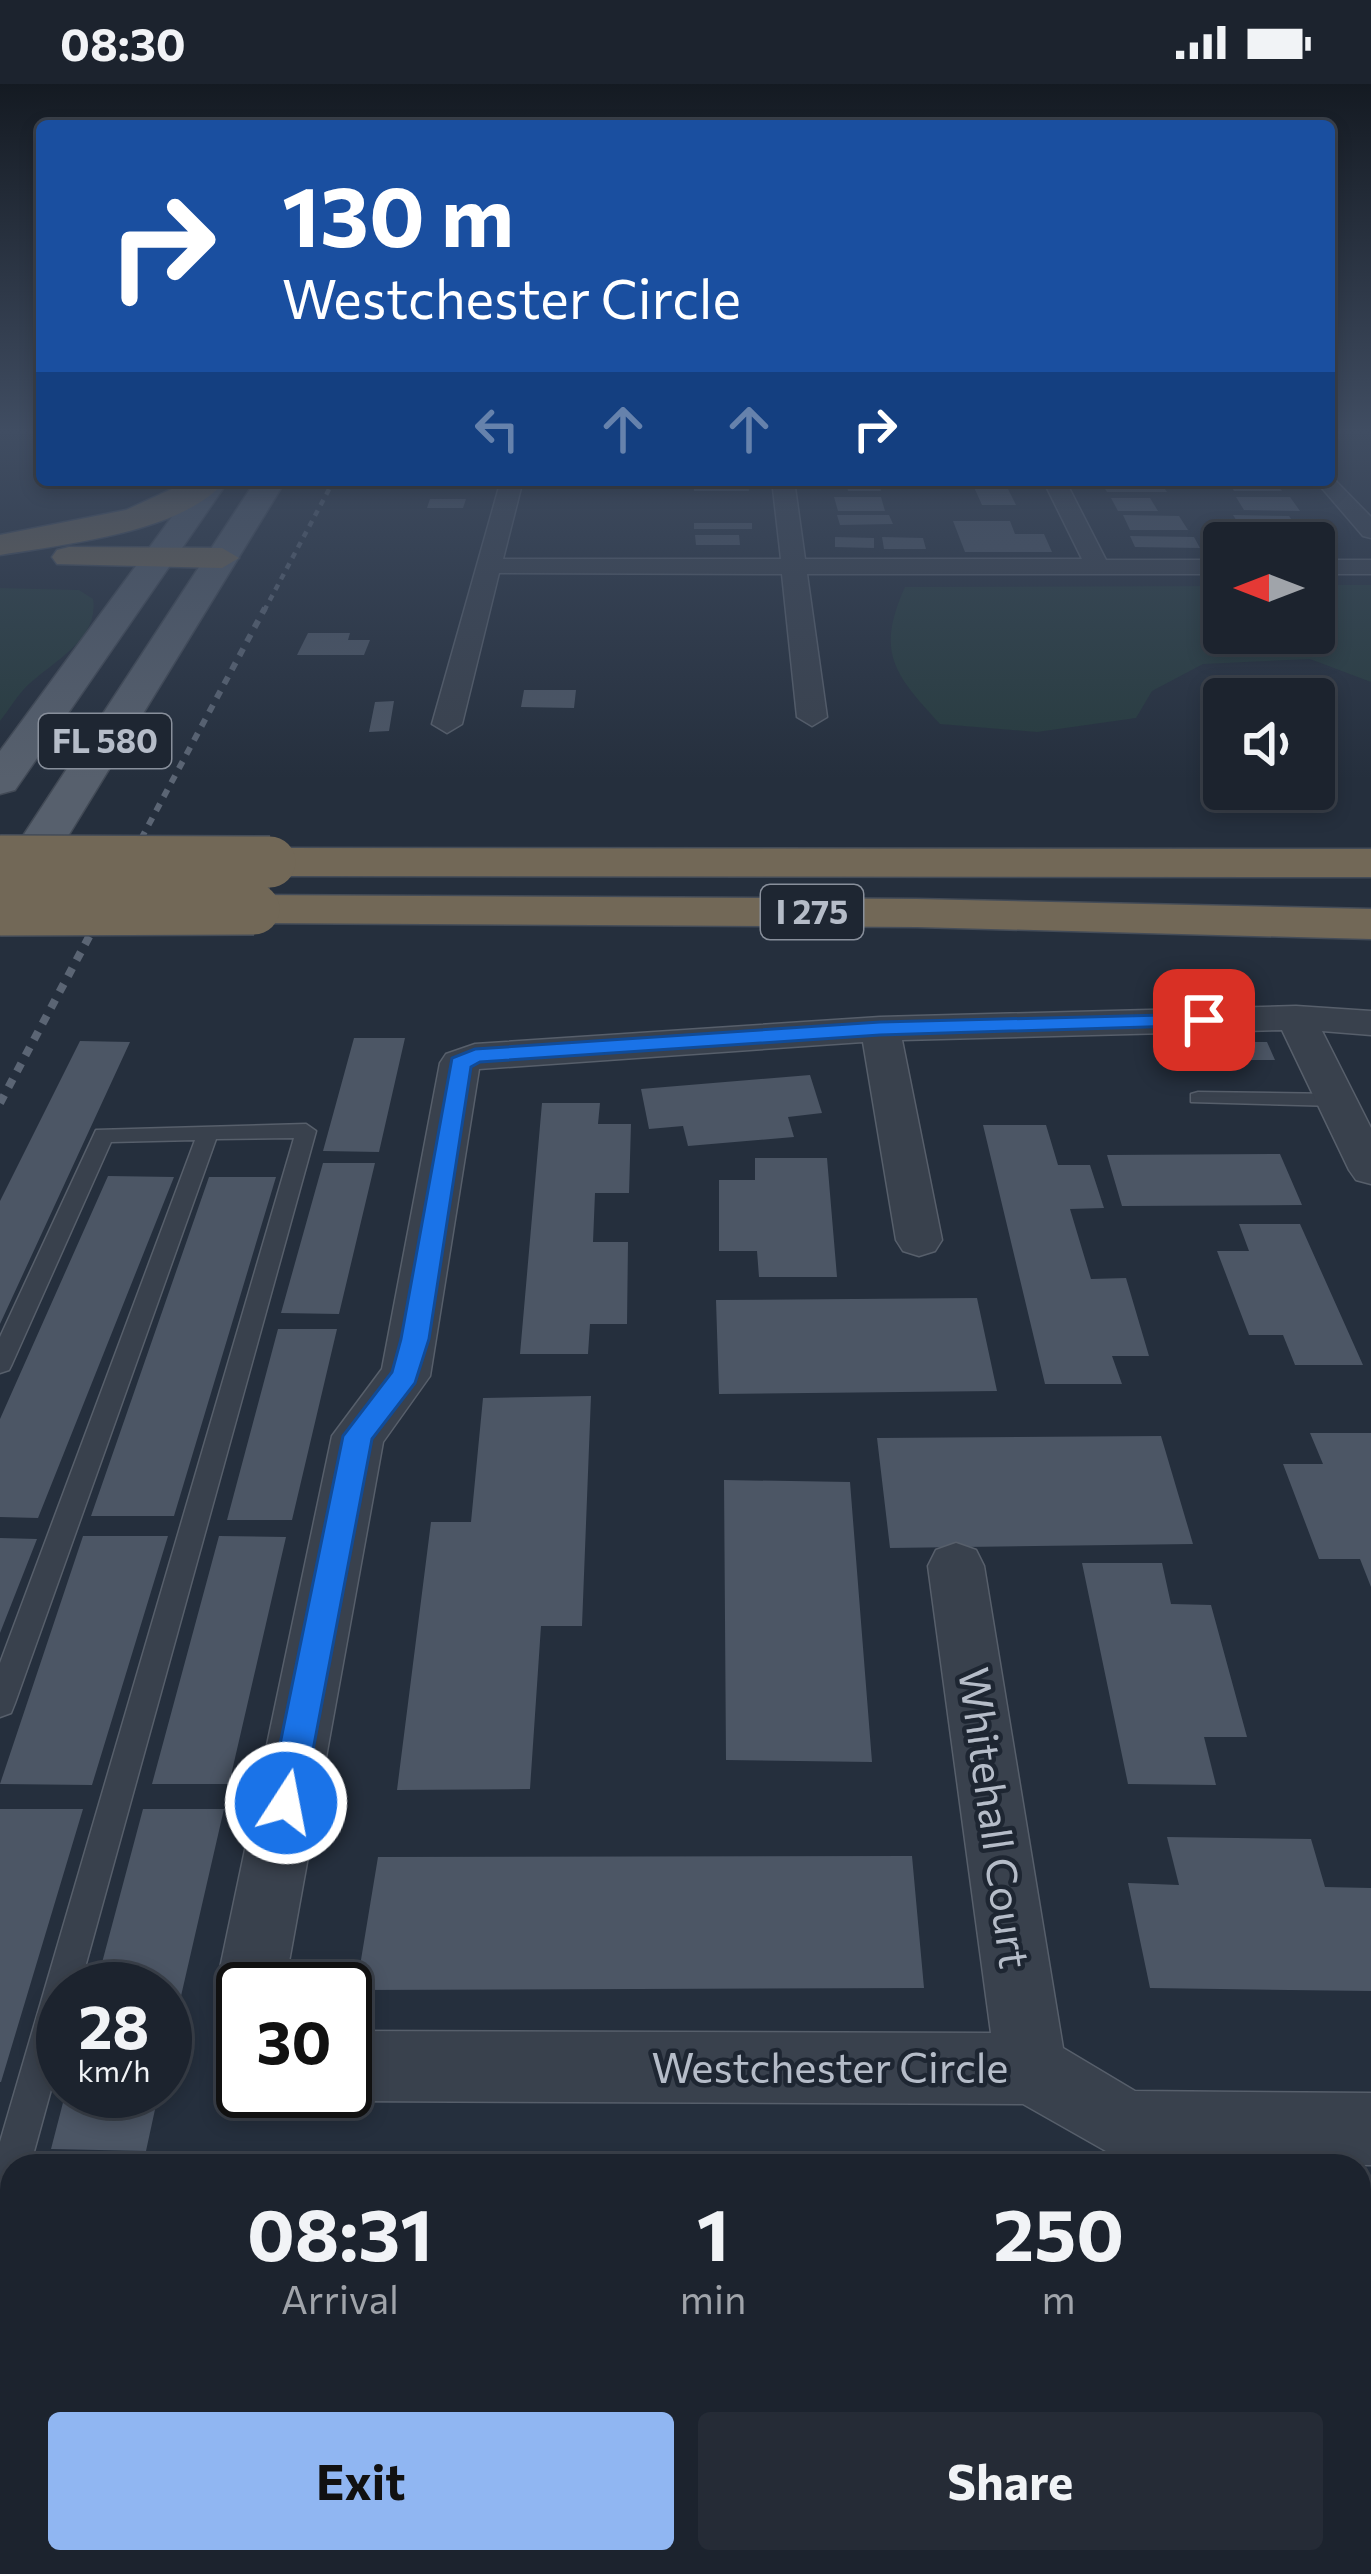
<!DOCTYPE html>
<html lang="en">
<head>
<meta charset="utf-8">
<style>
	body { margin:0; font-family:Commissioner,sans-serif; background:#252b36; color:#f1f3f6; height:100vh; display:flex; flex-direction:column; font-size:45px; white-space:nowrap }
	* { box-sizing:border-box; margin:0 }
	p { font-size:39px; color:#a0a4aa }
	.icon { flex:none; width:66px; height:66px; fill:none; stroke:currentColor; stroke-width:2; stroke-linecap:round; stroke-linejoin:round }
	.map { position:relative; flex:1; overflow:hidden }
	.details { position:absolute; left:0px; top:2070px; width:1371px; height:420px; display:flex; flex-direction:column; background:#1c232e; border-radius:36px 36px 0 0; box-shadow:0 6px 18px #0003,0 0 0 3px #3a404a }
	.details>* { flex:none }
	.hud { position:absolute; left:36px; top:36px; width:1299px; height:366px; border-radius:12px; box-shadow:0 6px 18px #0003,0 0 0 3px #3a404a; background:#1a4fa0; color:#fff; overflow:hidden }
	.needle { width:78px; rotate:270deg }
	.buttons { position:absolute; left:1203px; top:438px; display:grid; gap:24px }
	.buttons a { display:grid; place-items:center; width:132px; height:132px; border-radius:12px; background:#1c232e; box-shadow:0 6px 18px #0003,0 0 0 3px #3a404a; font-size:60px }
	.speed { position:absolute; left:36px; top:1878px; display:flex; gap:24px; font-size:60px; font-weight:700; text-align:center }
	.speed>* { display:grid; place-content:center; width:156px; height:156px; border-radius:50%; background:#1c232e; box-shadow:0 6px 18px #0003,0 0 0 3px #3a404a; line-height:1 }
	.speed small { font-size:30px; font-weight:400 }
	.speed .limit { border:6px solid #111; border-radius:18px; background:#fff; color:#111 }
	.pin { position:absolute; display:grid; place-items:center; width:102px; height:102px; color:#fff; margin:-51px; border-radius:24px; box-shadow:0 6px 18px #0006 }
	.me { position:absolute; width:132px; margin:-66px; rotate:11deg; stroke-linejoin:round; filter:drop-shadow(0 0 9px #0008) }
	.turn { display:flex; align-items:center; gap:42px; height:252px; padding:0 48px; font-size:54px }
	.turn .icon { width:156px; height:156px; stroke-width:2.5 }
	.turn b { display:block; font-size:84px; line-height:102px }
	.lanes { display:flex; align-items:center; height:114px; padding:0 48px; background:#0003; justify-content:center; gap:60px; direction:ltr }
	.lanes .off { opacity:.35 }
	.eta { display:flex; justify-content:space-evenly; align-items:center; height:204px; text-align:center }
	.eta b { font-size:72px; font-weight:700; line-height:84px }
	.cta { display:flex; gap:24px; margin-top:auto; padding:24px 48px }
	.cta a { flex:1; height:138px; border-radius:12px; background:#90b6f2; color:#111; font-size:48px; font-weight:700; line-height:138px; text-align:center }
	.cta a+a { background:#252b36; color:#f1f3f6 }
	.status { display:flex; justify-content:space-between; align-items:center; height:84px; padding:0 60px; background:#1c232e; direction:ltr }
	.status svg { height:33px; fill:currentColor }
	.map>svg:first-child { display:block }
</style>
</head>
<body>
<div class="status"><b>08:30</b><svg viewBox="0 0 49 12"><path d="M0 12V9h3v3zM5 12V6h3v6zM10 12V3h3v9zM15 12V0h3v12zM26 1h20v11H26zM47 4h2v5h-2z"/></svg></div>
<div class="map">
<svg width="1371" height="2490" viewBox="0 0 1371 2490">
	<rect width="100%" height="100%" fill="#252f3d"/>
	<path fill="#273b3e" d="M1314 501H1371V598L1310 575 1203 580 1152 607 1136 634 1037 648 940 640C895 591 875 569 905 503L1224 502V549H1314Z
		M0 504 79 506 93 515C100 557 48 580 24 605 15 615 8 627 0 637Z"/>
	<path fill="#4c5665" d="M694 396H748L749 407H694Z
		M846 396H879L881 407H848Z
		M1100 397 1160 398 1167 408H1107Z
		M1228 397H1274L1282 407H1234Z
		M973 401H1006L1016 421H982Z
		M834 413H881L885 427H838Z
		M1236 413H1290L1300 427 1244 426Z
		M1111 414H1150L1158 427H1118Z
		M430 415H466L463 424H427Z
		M837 431H889L893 440 840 441Z
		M1123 431 1179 432 1188 446H1130Z
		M1233 431 1289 432 1299 446 1242 445Z
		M953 437H1010L1015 450H1044L1052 468H965Z
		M694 439H752V445H694Z
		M695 451H739L740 461H696Z
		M1130 452 1194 453 1200 464 1135 463Z
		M835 453 874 454V464L835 463Z
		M882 453 923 454 926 465H884Z
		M1267 453H1323L1333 465H1314V459H1271Z
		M308 549H350L348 556H370L364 571H297Z
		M524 606H576L574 624 521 623Z
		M394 617 389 647 369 648 375 618Z
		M354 954H405L379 1068 323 1067Z
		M80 957 130 958 0 1240V1117Z
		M1196 958H1267L1275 976H1204Z
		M810 991 822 1029 788 1033 794 1053 688 1062 683 1042 649 1045 641 1005Z
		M542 1019H600L598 1040H631L629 1109H595L593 1158H628L627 1240H590L588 1270H520Z
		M983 1041H1046L1058 1081H1090L1104 1124 1070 1125 1091 1195 1126 1194 1149 1272H1112L1122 1300H1045Z
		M1280 1070 1302 1121 1122 1122 1107 1071Z
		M755 1074H827L837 1193H759L757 1167H719V1096H755Z
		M323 1079H375L339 1230 281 1229Z
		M108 1092 174 1093 38 1434 0 1433V1335Z
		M209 1093H276L174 1432H91Z
		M1239 1140H1300L1363 1281H1295L1283 1251H1249L1217 1167H1249Z
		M977 1214 997 1307 719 1310 716 1216Z
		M278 1245H337L292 1436H227Z
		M591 1312 582 1542H541L530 1705 397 1706 431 1438H471L483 1314Z
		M1310 1349H1371V1503L1360 1475H1319L1283 1380H1323Z
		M1161 1352 1193 1460 890 1464 877 1354Z
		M724 1396 850 1398 872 1678 726 1676Z
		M83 1452H168L92 1701 0 1700Z
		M219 1452 286 1453 229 1700H152Z
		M0 1454 37 1455 0 1549Z
		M1082 1479H1162L1171 1520 1211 1521 1247 1653H1204L1216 1701 1128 1700Z
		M0 1725H83L1 1998H0Z
		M143 1725H224L167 1973 165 1905H95Z
		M1167 1753 1311 1755 1325 1803 1371 1804V1907L1150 1904 1128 1799 1179 1801Z
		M912 1772 924 1904 356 1906 378 1773Z
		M66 2007H159L146 2067 51 2065Z
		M1359 2281H1371V2490H874V2478H1359Z
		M12 2424V2478H239L241 2490H0V2464Z"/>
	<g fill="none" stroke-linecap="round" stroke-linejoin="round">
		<defs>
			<path id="lane" d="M382 396H512L516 399 511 402 386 401Z
				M1198 1008 1337 1010 1347 1016 1337 1022 1191 1018V1010Z
				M306 1040 316 1047 79 1905H63V1962L30 2082H12V2136L0 2141V2058L294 1054 216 1055 15 1619 11 1629 0 1633V1579L195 1056 111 1058 12 1280 9 1286 0 1289V1253L96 1046Z
				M1359 2205 1371 2206V2246L1359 2245Z
				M0 2266H12V2306H0Z"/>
			<path id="street" d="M1329 390 1371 433V454L1363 452 1315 396H1329Z
				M501 396H523L503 475H781L772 396H794L805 475H1082L1043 396H1065L1106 476H1224V490H807L827 633 812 642 797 633 782 490 499 489 462 640 447 649 432 640Z
				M1314 476H1371V490H1314Z
				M1296 922 1371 927V951L1322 947 1371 1044V1100L1356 1096 1349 1086 1282 946 902 956 942 1156 935 1167 919 1172 903 1167 896 1156 863 958 479 985 430 1292 383 1358 287 1889 288 1905H243V1935L230 1929 219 1889 332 1352 382 1285 440 979 446 970 475 960 880 933Z
				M956 1459 976 1466 984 1482 1063 1964 1135 2007 1371 2009V2081L1127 2079 1023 2020 345 2017 320 2007H345V1947L991 1949 928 1482 936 1466Z"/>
			<path id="primary" d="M199 396H229L15 706 0 710V667Z
				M256 396H286L24 824 17 834 0 838V787Z"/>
			<path id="highway" d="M191 396H226C183 449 64 460 0 471V451L126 426Z
				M69 463 222 464 239 474 222 484 57 480 52 473 57 466Z
				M270 764 1371 765V793L270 792 254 788 247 778 254 768Z
				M254 811 917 815 1371 825V855L917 843 254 839 237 835 230 825 237 815Z"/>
		</defs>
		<use href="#lane" stroke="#575f6b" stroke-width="3"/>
		<use href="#street" stroke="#575f6b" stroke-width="3"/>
		<use href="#primary" stroke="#424a56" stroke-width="3"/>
		<use href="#highway" stroke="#444c58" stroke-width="3"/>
		<use href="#lane" fill="#39414d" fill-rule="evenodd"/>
		<use href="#street" fill="#39414d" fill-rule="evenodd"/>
		<use href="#primary" fill="#57606d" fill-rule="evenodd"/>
		<use href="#highway" fill="#726857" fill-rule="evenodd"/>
		<path stroke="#5b6574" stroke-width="4.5" stroke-dasharray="6 6" stroke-linecap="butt" d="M264 527 334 396"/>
		<path stroke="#5b6574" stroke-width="6" stroke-dasharray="8 8" stroke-linecap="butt" d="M141 755 265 524"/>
		<path stroke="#5b6574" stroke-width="8" stroke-dasharray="9 9" stroke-linecap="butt" d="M0 1019 143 752"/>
		<defs>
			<path id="highway-bridge" d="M0 777 270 778
				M0 826 254 825"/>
		</defs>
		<use href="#highway-bridge" stroke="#444c58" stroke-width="54" stroke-linecap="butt"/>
		<use href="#highway-bridge" stroke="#726857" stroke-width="51"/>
	</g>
	<linearGradient id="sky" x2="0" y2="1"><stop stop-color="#141a22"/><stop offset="0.5" stop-color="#404d62"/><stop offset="1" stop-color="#404d62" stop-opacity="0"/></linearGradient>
	<rect width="1371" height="695" fill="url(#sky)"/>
	<path fill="#1a73e8" stroke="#114b97" stroke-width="3" d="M1204 930 1211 932V941L880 951 480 978 471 983 429 1255 415 1299 372 1355 303 1719 298 1731 286 1736 273 1731 268 1719 343 1352 392 1288 401 1255 452 974 475 965 880 938Z"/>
	<g text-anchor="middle" stroke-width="9" stroke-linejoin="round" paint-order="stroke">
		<g fill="#1e2632" stroke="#888f9b" stroke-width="3">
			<rect x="39" y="630" width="132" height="54" rx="9"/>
			<rect x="761" y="801" width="102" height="54" rx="9"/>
		</g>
		<g font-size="33" font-weight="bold" fill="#b5bcc8">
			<text x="105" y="669">FL 580</text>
			<text x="812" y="840">I 275</text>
		</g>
		<g font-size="42" fill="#b5bcc8" stroke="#1e2632">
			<text transform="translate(994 1734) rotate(82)" y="15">Whitehall Court</text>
			<text x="830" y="1999">Westchester Circle</text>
		</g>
	</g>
</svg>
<div class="buttons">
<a><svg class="needle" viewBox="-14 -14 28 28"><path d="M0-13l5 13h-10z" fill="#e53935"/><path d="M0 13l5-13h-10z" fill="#a0a4aa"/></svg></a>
<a><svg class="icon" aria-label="sound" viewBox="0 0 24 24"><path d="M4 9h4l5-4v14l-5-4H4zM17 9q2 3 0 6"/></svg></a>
</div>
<div class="speed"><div>28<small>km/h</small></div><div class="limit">30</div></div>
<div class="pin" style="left:1204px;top:936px;background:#d93025"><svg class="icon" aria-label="arrive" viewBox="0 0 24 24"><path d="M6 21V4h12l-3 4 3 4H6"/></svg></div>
<svg class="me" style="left:286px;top:1719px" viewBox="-20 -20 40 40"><circle r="17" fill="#1a73e8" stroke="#fff" stroke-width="3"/><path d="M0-11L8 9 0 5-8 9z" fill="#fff"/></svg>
<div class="hud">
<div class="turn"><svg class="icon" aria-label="right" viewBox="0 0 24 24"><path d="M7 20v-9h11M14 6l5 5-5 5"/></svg><div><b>130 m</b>Westchester Circle</div></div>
<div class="lanes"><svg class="icon off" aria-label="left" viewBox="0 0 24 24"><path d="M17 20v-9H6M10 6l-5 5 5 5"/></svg><svg class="icon off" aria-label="ahead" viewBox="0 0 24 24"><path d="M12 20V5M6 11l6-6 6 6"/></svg><svg class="icon off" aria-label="ahead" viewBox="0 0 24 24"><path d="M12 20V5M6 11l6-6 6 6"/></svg><svg class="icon" aria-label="right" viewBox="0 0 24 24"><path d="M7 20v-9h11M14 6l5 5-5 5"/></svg></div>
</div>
<section class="details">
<div class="eta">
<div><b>08:31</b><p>Arrival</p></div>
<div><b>1</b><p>min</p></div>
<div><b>250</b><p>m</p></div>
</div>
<div class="cta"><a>Exit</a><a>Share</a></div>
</section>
</div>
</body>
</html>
